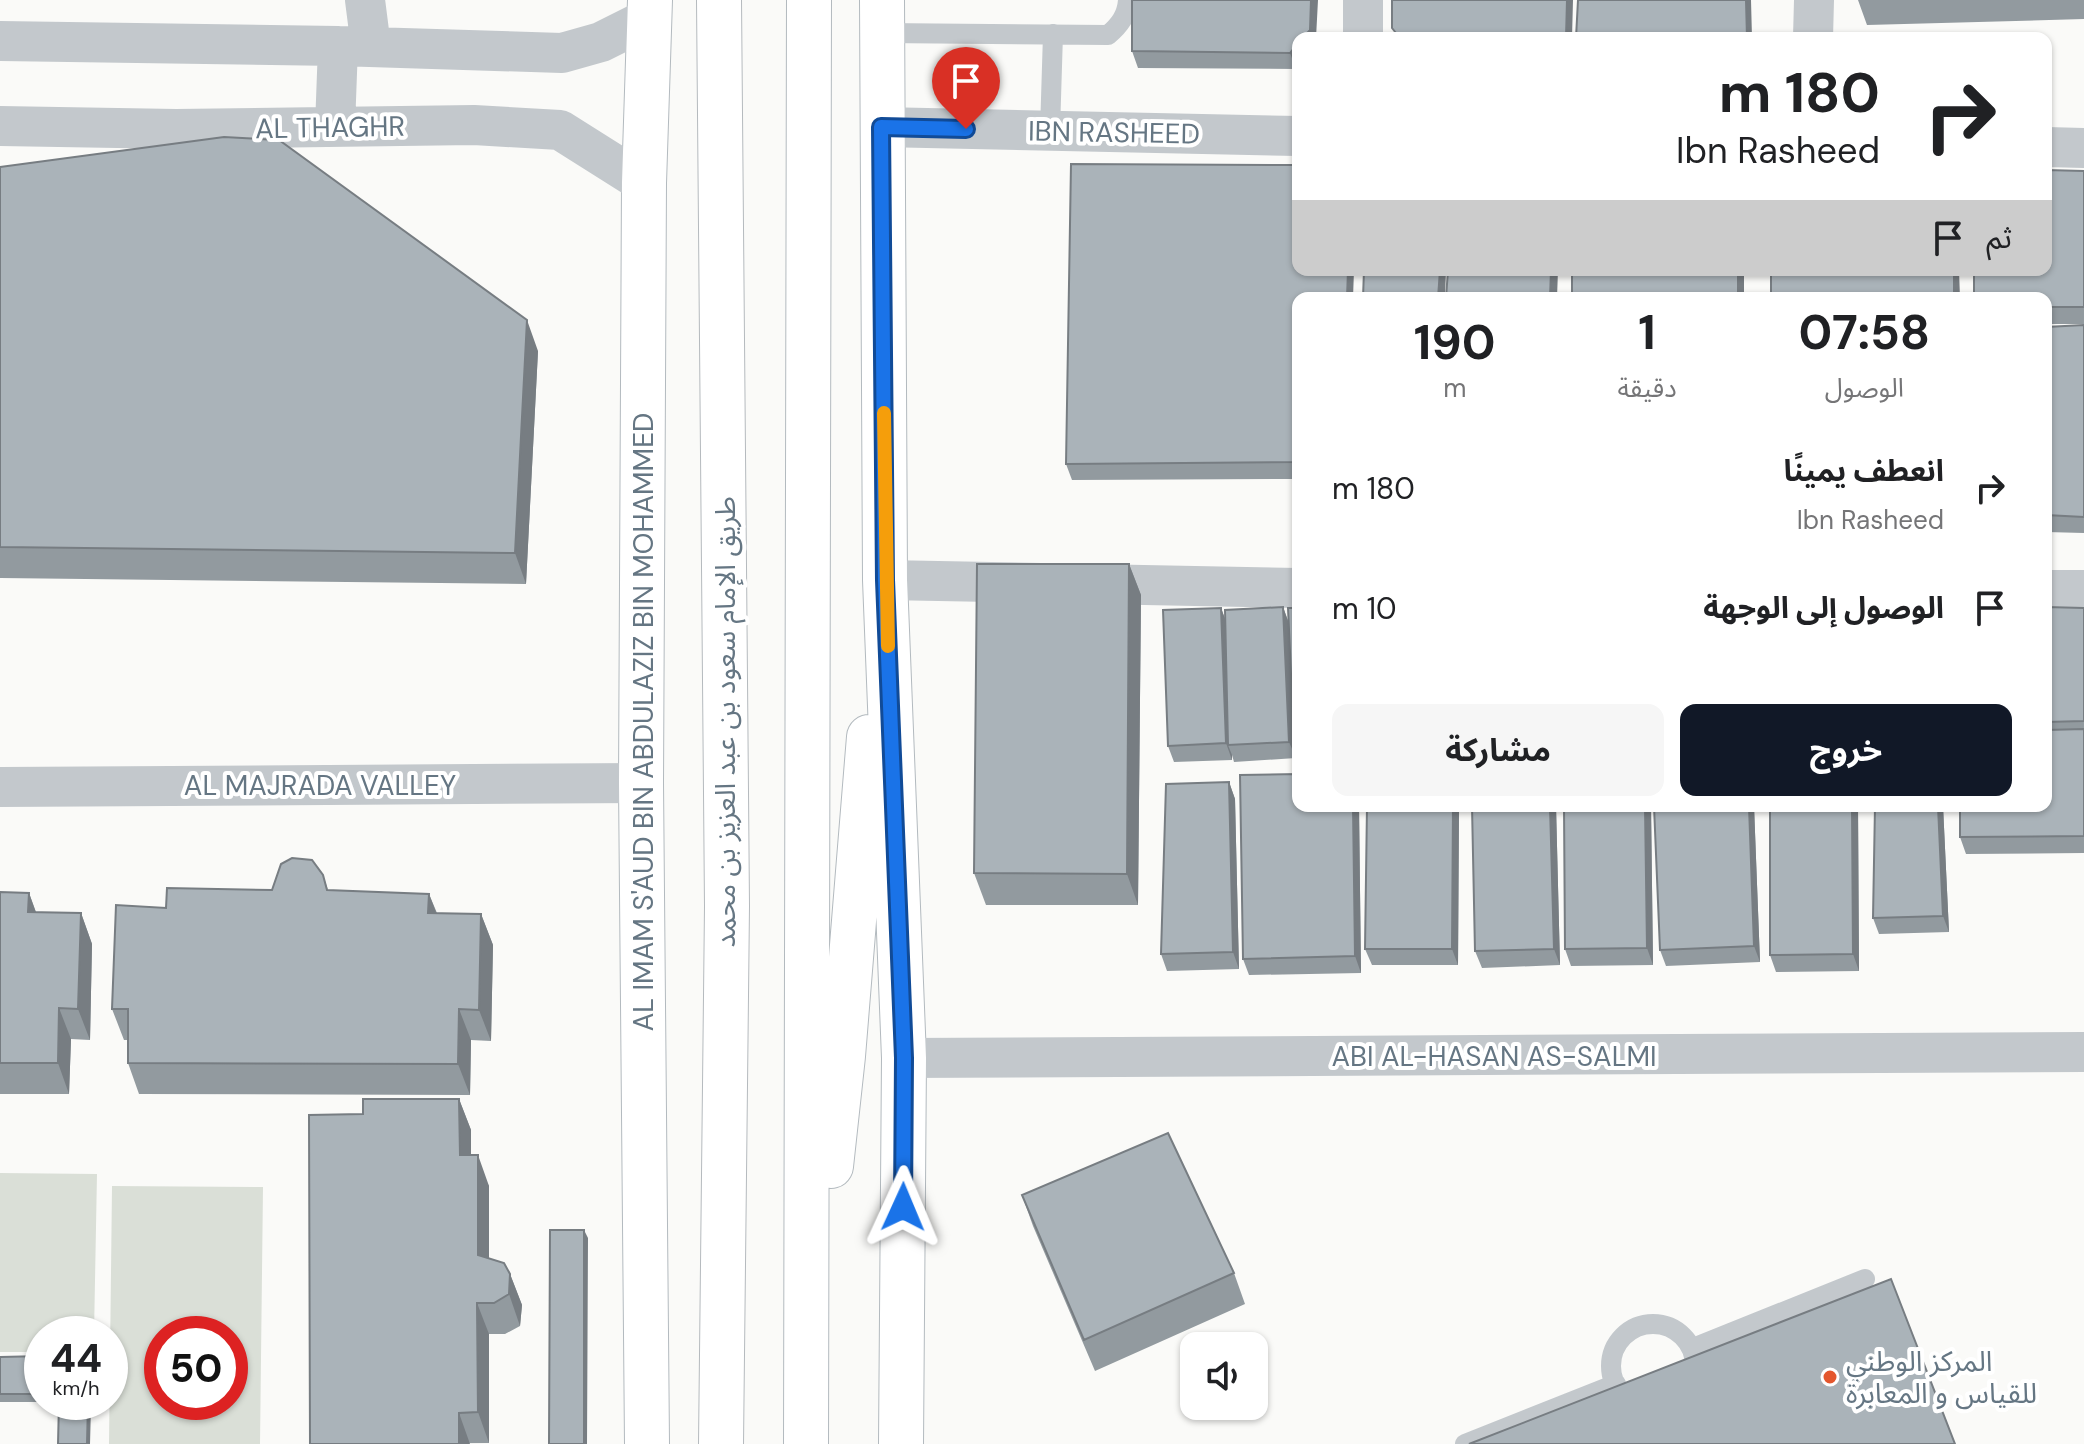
<!DOCTYPE html>
<html lang="ar">
<head>
<meta charset="utf-8">
<style>
	body { margin:0; font-family:"DM Sans","Noto Sans Arabic",sans-serif; background:#f6f6f6; color:#202124; direction:rtl; height:100vh; display:flex; flex-direction:column; font-size:30px; white-space:nowrap }
	* { box-sizing:border-box; margin:0 }
	p { font-size:26px; color:#757577 }
	.icon { flex:none; width:44px; height:44px; fill:none; stroke:currentColor; stroke-width:2; stroke-linecap:round; stroke-linejoin:round }
	.map { position:relative; flex:1; overflow:hidden; direction:ltr }
	.details { position:absolute; left:1292px; top:292px; width:760px; height:520px; display:flex; flex-direction:column; background:#fff; border-radius:16px; box-shadow:0 2px 6px #0004; direction:rtl }
	.details>* { flex:none }
	.top-card { position:absolute; left:1292px; top:32px; width:760px; height:244px; border-radius:16px; box-shadow:0 2px 6px #0004; direction:rtl; background:#fff; color:#202124; overflow:hidden }
	.buttons { position:absolute; left:1180px; top:1332px; display:grid; gap:16px }
	.buttons a { display:grid; place-items:center; width:88px; height:88px; border-radius:16px; background:#fff; box-shadow:0 2px 6px #0004; font-size:40px }
	.speed { position:absolute; left:24px; top:1316px; display:flex; gap:16px; font-size:40px; font-weight:700; text-align:center }
	.speed>* { display:grid; place-content:center; width:104px; height:104px; border-radius:50%; background:#fff; box-shadow:0 2px 6px #0004; line-height:1 }
	.speed small { font-size:20px; font-weight:400 }
	.speed .limit { border:12px solid #d22; background:#fff; color:#111 }
	.pin { position:absolute; display:grid; place-items:center; width:68px; height:68px; color:#fff; margin:-82px -34px; border-radius:50% 50% 50% 0; rotate:-45deg; box-shadow:0 0 8px #0007 }
	.pin .icon { rotate:45deg }
	.me { position:absolute; width:88px; margin:-44px; rotate:1deg; stroke-linejoin:round; filter:drop-shadow(0 0 6px #0008) }
	.turn { display:flex; align-items:center; gap:28px; height:168px; padding:0 40px; font-size:36px }
	.turn .icon { width:104px; height:104px; stroke-width:2.5 }
	.turn b { display:block; font-size:56px; line-height:68px }
	.then { display:flex; align-items:center; height:76px; padding:0 40px; background:#0003; gap:16px; font-size:30px }
	.eta { display:flex; justify-content:space-evenly; align-items:center; height:136px; text-align:center }
	.eta b { font-size:48px; font-weight:700; line-height:56px }
	.primary-button { display:flex; gap:16px; margin-top:auto; padding:16px 40px }
	.primary-button a { flex:1; height:92px; border-radius:16px; background:#111827; color:#fff; font-size:32px; font-weight:700; line-height:92px; text-align:center }
	.primary-button a+a { background:#f6f6f6; color:#202124 }
	ul { padding:0; list-style:none }
	li { display:flex; align-items:center; gap:24px; height:120px; padding:0 40px }
	li div { flex:1 }
	li b { display:block; font-size:30px }
	li em { font-style:normal }
	.map>svg:first-child { display:block }
</style>
</head>
<body>
<div class="map">
<svg width="2084" height="1444" viewBox="0 0 2084 1444">
	<rect width="100%" height="100%" fill="#fafaf8"/>
	<path fill="#dadfd7" fill-rule="evenodd" d="M0 1173 97 1174 94 1334H42V1352H0Z
		M112 1186 263 1187 260 1444H109ZM162 1334H230V1402H162Z"/>
	<g fill="none" stroke-linecap="round" stroke-linejoin="round">
		<defs>
			<path id="secondary" d="M882 0 885 580 904 1058 901 1444
				M831 1166 843 1056 869 737
				M647 1444 641 783 644 183 650 0
				M806 1444 809 0"/>
			<path id="primary" d="M719 0 727 906 721 1444"/>
		</defs>
		<use href="#secondary" stroke="#b3babf" stroke-width="46"/>
		<use href="#primary" stroke="#b5babe" stroke-width="46"/>
		<path stroke="#c3c8cc" stroke-width="20" d="M882 33 1108 35C1120 25 1127 15 1128 0
			M1050 131 1053 34
			M1611 1366a42 42 0 1 1 84 0a42 42 0 1 1-84 0Z
			M1693 1348 1865 1279
			M1465 1444 1616 1384"/>
		<path stroke="#c3c8cc" stroke-width="40" d="M365 0 371 47
			M1363 0V38
			M1813 38 1814 0
			M0 41 338 46 562 53 601 42 649 18
			M0 126 176 129 474 125 560 130 644 183
			M335 127 338 46
			M881 127 1298 136
			M2046 147 2084 148
			M885 580 1298 588
			M2046 590H2084
			M0 787 641 783
			M904 1058 2084 1052"/>
		<use href="#secondary" stroke="#fff" stroke-width="44"/>
		<use href="#primary" stroke="#fff" stroke-width="44"/>
	</g>
	<path fill="#929a9f" d="M1858 0H2084V19L1867 25Z
		M1298 38V67L1296 69 1138 68 1132 51Z
		M0 167 538 351 526 584 0 578Z
		M2084 171V324H2046V298Z
		M1298 298V479L1072 480 1066 464Z
		M2084 325V533L2046 532V327Z
		M1129 564 1141 595 1138 905H986L974 873Z
		M1283 607 1289 623 1298 608V750L1295 741 1296 758 1234 762 1232 755V760L1174 762 1168 746 1221 608 1225 619Z
		M2046 607 2084 608V853L1966 854 1960 837 2046 806Z
		M1229 782 1235 799 1239 969 1167 971 1161 954Z
		M1298 806H1359L1361 973 1249 975 1243 959Z
		M1459 806 1458 965H1372L1365 949Z
		M1556 806 1560 965 1482 968 1475 951Z
		M1651 806 1653 965 1571 966 1565 949Z
		M1654 806H1754L1760 962 1666 966 1660 950Z
		M1770 806H1858L1859 971 1776 972 1770 955Z
		M1943 806 1949 932 1879 934 1873 918Z
		M323 875 328 890 429 894 437 913 481 914 493 945 491 1041 471 1040 470 1095 139 1094 128 1063V1040H124L112 1009 166 908 272 890Z
		M0 892 29 893 36 912 81 913 92 944 90 1040 71 1039 69 1094H0Z
		M459 1099 471 1130V1155L489 1186V1258L510 1274 522 1305 520 1326 505 1334H489V1443L310 1444 363 1114Z
		M1022 1195 1234 1273 1245 1304 1095 1371 1033 1226Z
		M42 1356V1402H57H0V1357Z"/>
	<path fill="#777d82" d="M1311 0H1318L1316 38H1303Z
		M1567 0H1573L1572 38H1566Z
		M1746 0H1751L1752 38H1747Z
		M1298 43V67L1296 69 1290 53Z
		M1348 270H1354L1353 298H1347Z
		M1440 270H1446L1445 298H1438Z
		M1551 270H1558L1557 298H1550Z
		M1738 270H1744V298H1738Z
		M1954 270H1959L1960 298H1954Z
		M527 320 538 351 526 584 515 553Z
		M1129 564 1141 595 1138 905 1127 874Z
		M1283 607 1289 624 1296 758 1289 742Z
		M1221 608 1227 624 1228 745 1232 755V760L1226 743Z
		M1229 782 1235 799 1239 969 1233 952Z
		M1353 806H1359L1361 973 1355 956Z
		M1453 806H1459L1458 965 1452 949Z
		M1550 806H1556L1560 965 1554 949Z
		M1645 806H1651L1653 965 1647 948Z
		M1749 806H1754L1760 962 1754 946Z
		M1852 806H1858L1859 971 1853 954Z
		M1938 806H1943L1949 932 1943 916Z
		M29 893 40 924 28 912Z
		M429 894 441 925 428 913Z
		M81 913 92 944 90 1040 78 1009Z
		M481 914 493 945 491 1041 479 1010Z
		M59 1008 71 1039 69 1094 58 1063Z
		M459 1009 471 1040 470 1095 458 1064Z
		M459 1099 471 1130V1186L460 1155Z
		M478 1155 489 1186V1286L478 1255Z
		M584 1230 588 1238 587 1444H584Z
		M510 1274 522 1305 520 1326 509 1294Z
		M477 1303 489 1334V1443L478 1412Z
		M88 1402H89L91 1407 90 1444H87Z
		M459 1413 470 1444H459Z"/>
	<path fill="#aab3b9" stroke="#777d82" stroke-width="2" d="M1132 0H1311L1310 30 1303 38H1298V43L1290 53 1132 51Z
		M1392 0H1567L1566 38H1400L1392 28Z
		M1578 0H1746L1747 38H1576Z
		M224 137 279 140 527 320 515 553 0 547V167Z
		M1071 164 1298 165V270H1348L1347 298H1298V462L1066 464Z
		M2046 170 2084 171V307H2046V298H1974V270H2046Z
		M1364 270H1440L1438 298H1363Z
		M1448 270H1551L1550 298H1446Z
		M1572 270H1738V298H1572Z
		M1771 270H1954V298H1771Z
		M2084 325V517L2046 515V327Z
		M977 564H1129L1127 874 974 873Z
		M1283 607 1289 742 1228 745 1225 610Z
		M2046 607 2084 608V721L2046 722Z
		M1221 608 1226 743 1168 746 1163 610Z
		M1288 608H1298V740L1294 739Z
		M2084 729V836L1960 837V806H2046V730Z
		M1298 774V806H1353L1355 956 1243 959 1240 775Z
		M1229 782 1233 952 1161 954 1166 784Z
		M1367 806H1453L1452 949H1365Z
		M1472 806H1550L1554 949 1475 951Z
		M1564 806H1645L1647 948 1565 949Z
		M1654 806H1749L1754 946 1660 950Z
		M1770 806H1852L1853 954 1770 955Z
		M1875 806H1938L1943 916 1873 918Z
		M292 858 312 860 323 875 327 890 429 894 428 913 481 914 479 1010 459 1009 458 1064 128 1063V1009H112L116 905 166 908 167 888 272 890 281 864Z
		M0 892 29 893 28 912 81 913 78 1009 59 1008 58 1063H0Z
		M363 1099H459L460 1155H478V1255L504 1263 510 1274 509 1294 494 1303H477L478 1412 459 1413V1444H310L309 1115 363 1114Z
		M1168 1133 1234 1273 1084 1340 1022 1195Z
		M550 1230H584V1444H549Z
		M1891 1279 1955 1444H1469Z
		M42 1356V1394H0V1357Z
		M59 1402H88L87 1444H58Z"/>
	<g fill="none" stroke-linecap="round" stroke-linejoin="round">
		<defs>
			<path id="route" d="M903 1207 904 1058 885 580 881 127 966 129"/>
		</defs>
		<use href="#route" stroke="#114b97" stroke-width="20"/>
		<use href="#route" stroke="#1a73e8" stroke-width="14"/>
		<path stroke="#f59e0b" stroke-width="14" d="M884 413 888 646"/>
	</g>
	<circle fill="#e4572e" stroke="#fff" stroke-width="3" cx="1830" cy="1377" r="8"/>
	<g text-anchor="middle" stroke-width="8" stroke-linejoin="round" paint-order="stroke">
		<g font-size="28" fill="#657683" stroke="#fff">
			<text transform="translate(330 127) rotate(-1)" y="10">AL THAGHR</text>
			<text transform="translate(1114 132) rotate(1)" y="10">IBN RASHEED</text>
			<text transform="translate(643 722) rotate(-90)" y="10">AL IMAM S'AUD BIN ABDULAZIZ BIN MOHAMMED</text>
			<text transform="translate(725 722) rotate(-90)" y="10">طريق الإمام سعود بن عبد العزيز بن محمد</text>
			<text x="320" y="795">AL MAJRADA VALLEY</text>
			<text x="1494" y="1066">ABI AL-HASAN AS-SALMI</text>
		</g>
		<g font-size="28" fill="#657683" stroke="#fff" text-anchor="start">
			<text x="1846" y="1371">المركز الوطني<tspan x="1846" dy="32">للقياس و المعابرة</tspan></text>
		</g>
	</g>
</svg>
<div class="buttons">
<a><svg class="icon" aria-label="sound" viewBox="0 0 24 24"><path d="M4 9h4l5-4v14l-5-4H4zM17 9q2 3 0 6"/></svg></a>
</div>
<div class="speed"><div>44<small>km/h</small></div><div class="limit">50</div></div>
<div class="pin" style="left:966px;top:129px;background:#d93025"><svg class="icon" aria-label="arrive" viewBox="0 0 24 24"><path d="M6 21V4h12l-3 4 3 4H6"/></svg></div>
<svg class="me" style="left:903px;top:1207px" viewBox="-20 -20 40 40"><path d="M0-17L14 15 0 8-14 15z" fill="#1a73e8" stroke="#fff" stroke-width="4"/></svg>
<div class="top-card">
<div class="turn"><svg class="icon" aria-label="right" viewBox="0 0 24 24"><path d="M7 20v-9h11M14 6l5 5-5 5"/></svg><div><b>180 m</b>Ibn Rasheed</div></div>
<div class="then">ثم<svg class="icon" aria-label="arrive" viewBox="0 0 24 24"><path d="M6 21V4h12l-3 4 3 4H6"/></svg></div>
</div>
<section class="details">
<div class="eta">
<div><b>07:58</b><p>الوصول</p></div>
<div><b>1</b><p>دقيقة</p></div>
<div><b>190</b><p>m</p></div>
</div>
<ul>
<li><svg class="icon" aria-label="right" viewBox="0 0 24 24"><path d="M7 20v-9h11M14 6l5 5-5 5"/></svg><div><b>انعطف يمينًا</b><p>Ibn Rasheed</p></div><em>180 m</em></li>
<li><svg class="icon" aria-label="arrive" viewBox="0 0 24 24"><path d="M6 21V4h12l-3 4 3 4H6"/></svg><div><b>الوصول إلى الوجهة</b></div><em>10 m</em></li>
</ul>
<div class="primary-button"><a>خروج</a><a>مشاركة</a></div>
</section>
</div>
</body>
</html>
